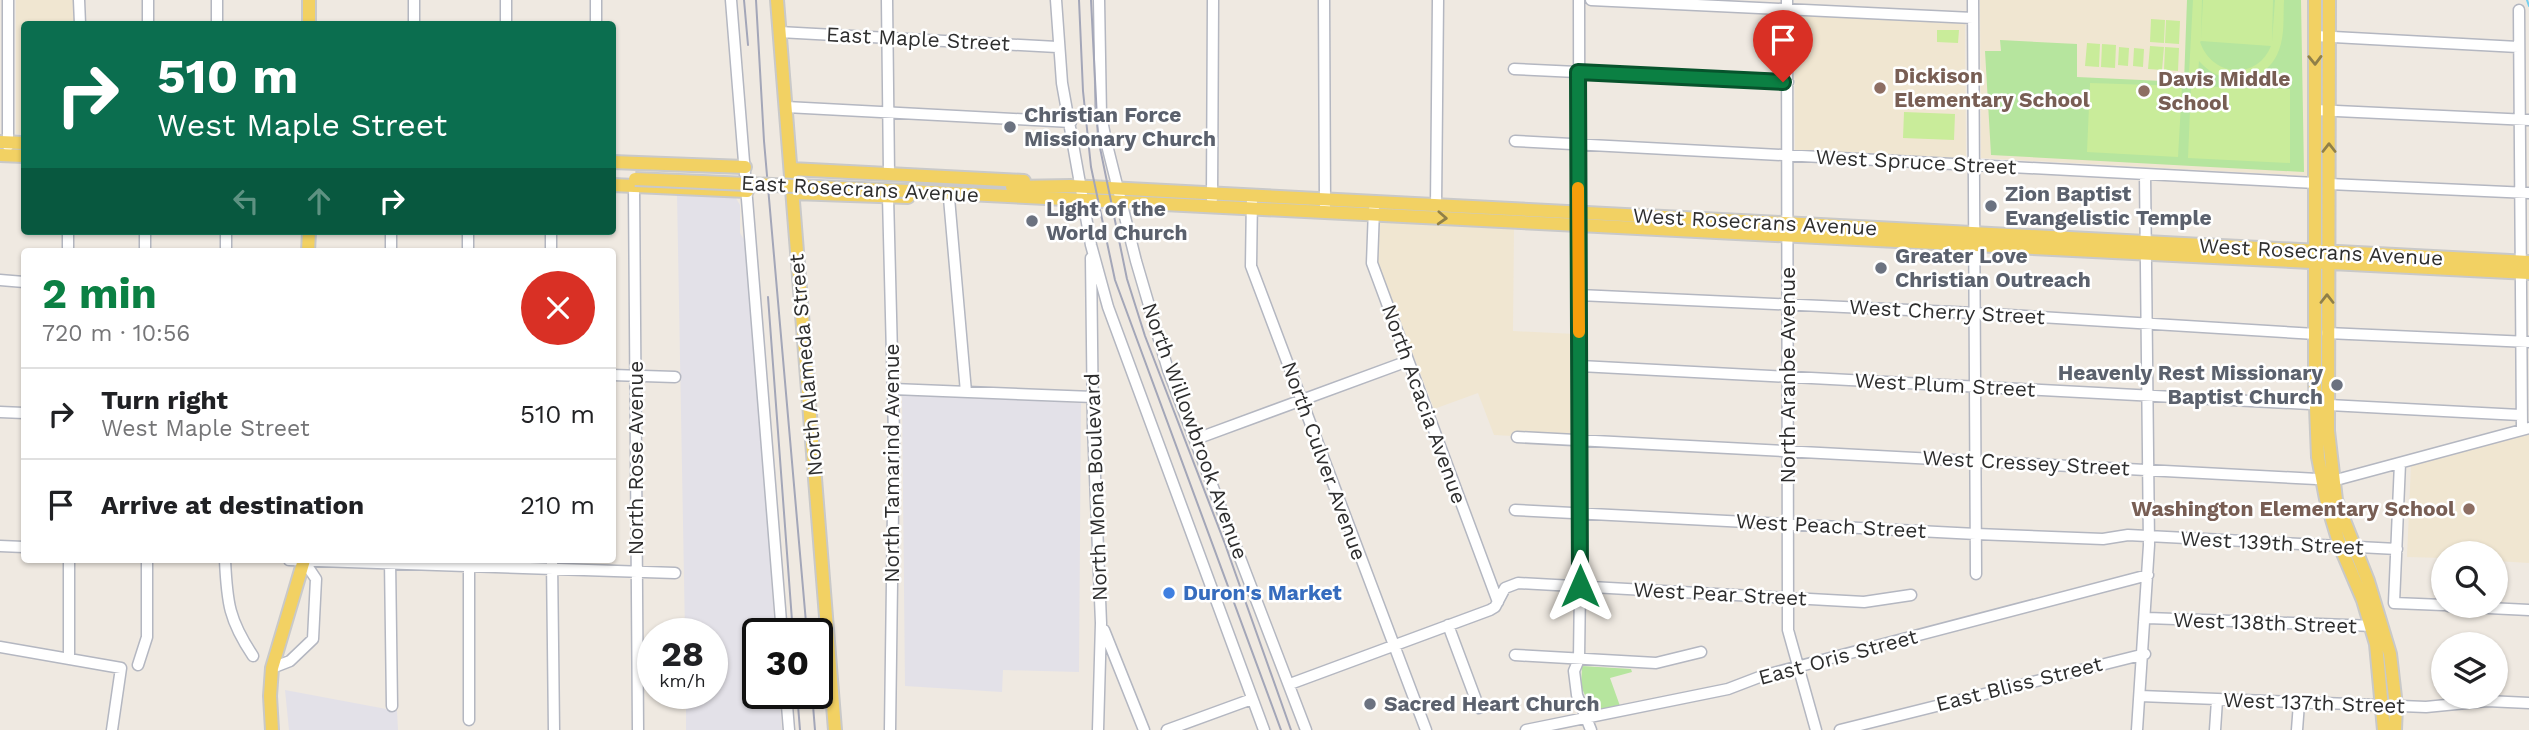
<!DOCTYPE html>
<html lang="en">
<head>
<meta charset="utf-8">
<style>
	body { margin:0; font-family:"Work Sans",sans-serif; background:#f2f2f2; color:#202124; height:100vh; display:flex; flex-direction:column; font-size:26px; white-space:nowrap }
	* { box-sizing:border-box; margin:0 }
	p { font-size:23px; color:#757577 }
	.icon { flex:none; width:38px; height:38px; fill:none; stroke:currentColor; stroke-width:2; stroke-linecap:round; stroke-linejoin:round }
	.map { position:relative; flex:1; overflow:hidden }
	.drawer { position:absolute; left:21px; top:248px; width:595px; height:315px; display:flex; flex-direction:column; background:#fff; border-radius:7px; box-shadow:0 2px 5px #0004 }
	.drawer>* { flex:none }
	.hud { position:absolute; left:21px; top:21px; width:595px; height:214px; border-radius:7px; box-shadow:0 2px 5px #0004; background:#0b6e4f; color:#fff; overflow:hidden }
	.controls { position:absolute; left:2431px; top:541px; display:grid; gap:14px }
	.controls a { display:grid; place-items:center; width:77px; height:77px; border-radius:50%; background:#fff; box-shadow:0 2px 5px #0004; font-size:35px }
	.speed { position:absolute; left:637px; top:618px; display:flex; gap:14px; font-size:35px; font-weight:700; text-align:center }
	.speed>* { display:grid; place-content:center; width:91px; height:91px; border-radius:50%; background:#fff; box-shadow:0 2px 5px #0004; line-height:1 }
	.speed small { font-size:18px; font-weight:400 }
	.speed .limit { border:4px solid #111; border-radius:10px; background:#fff; color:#111 }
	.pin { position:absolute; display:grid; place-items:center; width:60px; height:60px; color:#fff; margin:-72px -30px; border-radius:50% 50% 50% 0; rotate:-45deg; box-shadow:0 0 7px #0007 }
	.pin .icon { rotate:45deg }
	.me { position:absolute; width:77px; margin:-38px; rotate:0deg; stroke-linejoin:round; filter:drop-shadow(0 0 5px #0008) }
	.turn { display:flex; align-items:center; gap:24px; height:147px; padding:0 21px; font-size:32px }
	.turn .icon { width:91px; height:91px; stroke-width:2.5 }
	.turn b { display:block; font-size:49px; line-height:60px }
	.lanes { display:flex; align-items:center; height:66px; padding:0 21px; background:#0003; justify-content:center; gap:35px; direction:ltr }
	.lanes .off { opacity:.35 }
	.round { display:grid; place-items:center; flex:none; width:74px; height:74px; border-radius:37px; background:#f2f2f2 }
	.headline { display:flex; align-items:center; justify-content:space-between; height:119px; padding:0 21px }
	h1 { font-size:42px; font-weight:700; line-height:52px; color:#0b8043 }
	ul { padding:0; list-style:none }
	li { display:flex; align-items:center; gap:21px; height:91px; padding:0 21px; border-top:2px solid #e0e0e0 }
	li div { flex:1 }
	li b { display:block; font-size:26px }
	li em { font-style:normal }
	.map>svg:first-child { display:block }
</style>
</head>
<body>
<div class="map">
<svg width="2529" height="730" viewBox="0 0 2529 730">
	<rect width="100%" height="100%" fill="#efe9e1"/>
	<path fill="#e3e1e8" d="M677 193 734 195 740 205V233L749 248 775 633 758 634V693H779L782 730H686V693H712V634L685 633Z
		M902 395 1081 403 1079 672 1003 670 1002 692 905 686Z
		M285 690 397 711 398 730H289Z"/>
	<path fill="#f0e6d1" d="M16 0H74L75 24H24V134H16Z
		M1980 0H2308L2309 176 1981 158Z
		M1794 14 1965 24 1966 159 1795 151Z
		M1380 221 1514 227 1513 331 1575 334V434L1514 431 1513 436 1494 435 1478 393 1434 409 1378 263Z
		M2529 434V563L2496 561V553H2443V558L2407 557 2411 465Z"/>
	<path fill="#b6e59e" d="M2187 0H2301L2304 172 1991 155 1985 51H2001L2000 40 2077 44V77L2184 82Z
		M1582 666 1631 669 1632 672 1610 678 1620 706 1592 712 1581 686Z"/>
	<path fill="#c9ec9a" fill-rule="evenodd" d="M2193 0H2202L2201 39 2203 0H2273L2272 42 2275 0H2284C2283 16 2285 35 2279 50 2266 86 2222 88 2199 61L2198 73H2189ZM2200 42 2201 41 2271 46C2257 81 2212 77 2200 42Z
		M2151 19 2165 20 2164 43 2150 42Z
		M2166 20 2180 21 2179 44 2165 43Z
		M1937 30H1959L1958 43 1937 42Z
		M2087 43 2100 44 2099 67 2085 66Z
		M2102 44 2116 45 2115 68 2101 67Z
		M2150 46 2164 47 2162 70 2148 69Z
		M2119 47 2129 48 2128 66 2118 65Z
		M2165 47 2179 48 2178 71 2164 70Z
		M2134 48 2144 49 2143 67 2133 66Z
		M2090 83 2182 86 2178 157 2087 152Z
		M2191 86 2290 89V163L2188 158Z
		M1904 112 1955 114 1954 140 1903 138Z"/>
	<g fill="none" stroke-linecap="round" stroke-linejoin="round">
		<path stroke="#75cff0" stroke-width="2" d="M2527 0 2529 6"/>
		<defs>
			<path id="minor" d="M79 0 80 24
				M148 0V24
				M217 0V24
				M414 0V24
				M596 0V24
				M731 0 782 634
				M887 0 889 174
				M1056 0 1062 83 1091 245 1108 307 1264 730
				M1099 0 1101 115 1106 141 1136 261 1168 370 1306 730
				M1324 0 1325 206
				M1579 0 1580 586 1579 659 1574 671 1577 695 1591 730
				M1591 0 1973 18
				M1787 0 1788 630 1816 730
				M1973 0 1976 574
				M2519 10 2522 430
				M506 24V0
				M779 32 1057 47
				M2315 36 2518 47
				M1514 69 1788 82
				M786 107 1071 122
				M2315 110 2529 120
				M1515 141 2316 183
				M8 146V0
				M2329 184 2529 193
				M634 186 638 730
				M888 196 894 435 890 730
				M1252 196 1251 266 1426 730
				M949 198 966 392
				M1212 199 1213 0
				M1436 206 1438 0
				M1374 209 1372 263 1498 602
				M68 231V252
				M468 231V252
				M551 231V252
				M145 252V231
				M226 252V231
				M391 252V231
				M1091 258 1093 427 1101 623 1098 730
				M0 280 24 282
				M1579 295 1975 313 2316 334
				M2327 333 2529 342
				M1580 366 2520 415
				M612 375 675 377
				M893 389 1093 397
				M0 412 24 413
				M1517 437 2336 480 2529 428
				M1196 439 1408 361
				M2400 463 2394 603 2443 605
				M1515 510 1976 534 2103 539 2128 535 2397 549
				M0 546 24 547
				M69 560V659
				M225 560C227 603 229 620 253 656
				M289 560 675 573
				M390 560 392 706
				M552 560 554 730
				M2448 606 2529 610
				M2147 618 2375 626
				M1448 625 1479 708
				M1104 630 1144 730
				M0 647 121 668 112 730
				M1515 655 1656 663 1701 652
				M138 665 147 637V560
				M272 668 290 661 313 639 316 579 304 561
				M1290 684 1490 610 1495 607 1505 588 1518 583 1864 602 1911 595
				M786 693 789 730
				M2140 696 2426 707 2487 701 2529 703
				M469 720V560
				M1167 730 1252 699
				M1526 730 1728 689 1762 676 2148 575
				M1840 730 2145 654
				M2137 730 2149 545 2145 174
				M2215 730 2217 700
				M2297 730 2299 703"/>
			<path id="major" d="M309 0V24
				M777 0 835 730
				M2315 0V382L2318 457 2326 499 2340 546 2363 600 2376 644 2384 730
				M2329 0 2328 431 2336 500 2368 581 2390 654 2396 706 2395 730
				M0 142 24 143
				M0 155 24 156
				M612 162 745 167
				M791 169 1024 181
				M612 185 747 191
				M1012 187 1070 186 2529 262
				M907 191 2529 273
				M793 193 908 197
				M308 252 309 231
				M272 730 270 696 272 668 304 560"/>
		</defs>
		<use href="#minor" stroke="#b4b7c1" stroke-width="13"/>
		<use href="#major" stroke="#c9c9c9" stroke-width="16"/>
		<use href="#minor" stroke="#fff" stroke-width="10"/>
		<use href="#major" stroke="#f2d163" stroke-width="12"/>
		<path stroke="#a3a6b8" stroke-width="2" d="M1079 0 1083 91 1091 167 1115 280 1281 730"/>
		<path stroke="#a3a6b8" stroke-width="2" d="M744 0 748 45
			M756 0 764 141 807 634
			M1091 0 1098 138 1127 279 1145 336 1225 544 1291 730
			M768 297 793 634
			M797 693 800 730
			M812 693 815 730"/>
		<defs>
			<path id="major-bridge" d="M635 179 907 191"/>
		</defs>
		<use href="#major-bridge" stroke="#c9c9c9" stroke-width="16" stroke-linecap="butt"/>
		<use href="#major-bridge" stroke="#f2d163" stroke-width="12"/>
	</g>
	<defs><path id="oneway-chevron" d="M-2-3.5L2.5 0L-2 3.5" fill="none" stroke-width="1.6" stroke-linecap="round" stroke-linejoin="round" transform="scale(1.75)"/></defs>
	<g stroke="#908048">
		<use href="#oneway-chevron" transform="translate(2315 60) rotate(89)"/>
		<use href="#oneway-chevron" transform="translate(2329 148) rotate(-90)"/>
		<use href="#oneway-chevron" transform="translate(1442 218) rotate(3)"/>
		<use href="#oneway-chevron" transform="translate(2327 299) rotate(-90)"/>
	</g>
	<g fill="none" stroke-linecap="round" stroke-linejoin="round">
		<defs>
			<path id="route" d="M1580 586 1578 72 1783 82"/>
		</defs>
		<use href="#route" stroke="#07532c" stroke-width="18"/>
		<use href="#route" stroke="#0b8043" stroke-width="12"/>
		<path stroke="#f59e0b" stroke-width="12" d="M1578 188 1579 332"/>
	</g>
	<g fill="#8d6e63" stroke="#fff" stroke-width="2.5">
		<circle cx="1880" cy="88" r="7"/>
		<circle cx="2144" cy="91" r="7"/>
		<circle cx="2469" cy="509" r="7"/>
	</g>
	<g fill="#6b7280" stroke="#fff" stroke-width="2.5">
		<circle cx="1010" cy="127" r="7"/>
		<circle cx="1991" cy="206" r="7"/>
		<circle cx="1032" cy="221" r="7"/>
		<circle cx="1881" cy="268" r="7"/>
		<circle cx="2337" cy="385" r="7"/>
		<circle cx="1370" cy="704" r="7"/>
	</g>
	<circle fill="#3f7fe0" stroke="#fff" stroke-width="2.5" cx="1169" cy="593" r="7"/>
	<g text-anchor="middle" stroke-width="5" stroke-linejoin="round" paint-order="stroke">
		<g font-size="21" fill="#2e2e2e" stroke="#fff">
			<text transform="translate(918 39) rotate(3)" y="7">East Maple Street</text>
			<text transform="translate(1916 162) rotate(3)" y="7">West Spruce Street</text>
			<text transform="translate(860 189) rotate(3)" y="7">East Rosecrans Avenue</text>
			<text transform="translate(1755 222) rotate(3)" y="7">West Rosecrans Avenue</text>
			<text transform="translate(2321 252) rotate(3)" y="7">West Rosecrans Avenue</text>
			<text transform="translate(1947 312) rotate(3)" y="7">West Cherry Street</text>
			<text transform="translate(806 365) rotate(-95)" y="7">North Alameda Street</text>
			<text transform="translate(1788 375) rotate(-90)" y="7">North Aranbe Avenue</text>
			<text transform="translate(1945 385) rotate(3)" y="7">West Plum Street</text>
			<text transform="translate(1424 404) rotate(70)" y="7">North Acacia Avenue</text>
			<text transform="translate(1195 431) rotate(70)" y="7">North Willowbrook Avenue</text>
			<text transform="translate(636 458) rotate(-90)" y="7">North Rose Avenue</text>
			<text transform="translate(1324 461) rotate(70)" y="7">North Culver Avenue</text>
			<text transform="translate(892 463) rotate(-90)" y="7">North Tamarind Avenue</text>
			<text transform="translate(2026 463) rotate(3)" y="7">West Cressey Street</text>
			<text transform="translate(1096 487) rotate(-92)" y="7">North Mona Boulevard</text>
			<text transform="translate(1831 526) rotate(3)" y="7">West Peach Street</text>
			<text transform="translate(2272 543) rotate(3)" y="7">West 139th Street</text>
			<text transform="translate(1720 594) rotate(3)" y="7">West Pear Street</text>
			<text transform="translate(2265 623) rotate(2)" y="7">West 138th Street</text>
			<text transform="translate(1838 657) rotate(-15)" y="7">East Oris Street</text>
			<text transform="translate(2019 684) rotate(-14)" y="7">East Bliss Street</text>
			<text transform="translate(2314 703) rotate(2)" y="7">West 137th Street</text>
		</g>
		<g font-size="21" font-weight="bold" fill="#785e54" stroke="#fff" text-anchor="start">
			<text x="1894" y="83">Dickison<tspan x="1894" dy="24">Elementary School</tspan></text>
			<text x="2158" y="86">Davis Middle<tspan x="2158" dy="24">School</tspan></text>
			<text x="2455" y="516" text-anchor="end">Washington Elementary School</text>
		</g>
		<g font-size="21" font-weight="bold" fill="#5b616d" stroke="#fff" text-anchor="start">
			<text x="1024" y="122">Christian Force<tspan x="1024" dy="24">Missionary Church</tspan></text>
			<text x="2005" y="201">Zion Baptist<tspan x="2005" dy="24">Evangelistic Temple</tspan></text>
			<text x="1046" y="216">Light of the<tspan x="1046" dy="24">World Church</tspan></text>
			<text x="1895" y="263">Greater Love<tspan x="1895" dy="24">Christian Outreach</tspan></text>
			<text x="2323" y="380" text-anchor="end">Heavenly Rest Missionary<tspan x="2323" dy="24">Baptist Church</tspan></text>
			<text x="1384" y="711">Sacred Heart Church</text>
		</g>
		<g font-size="21" font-weight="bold" fill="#366cbe" stroke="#fff" text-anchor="start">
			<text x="1183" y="600">Duron's Market</text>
		</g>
	</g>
</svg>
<div class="controls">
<a><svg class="icon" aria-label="search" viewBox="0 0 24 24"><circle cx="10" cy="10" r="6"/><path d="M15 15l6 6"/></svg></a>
<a><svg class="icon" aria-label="layers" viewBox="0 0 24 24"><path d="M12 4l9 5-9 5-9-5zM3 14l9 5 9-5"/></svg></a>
</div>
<div class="speed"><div>28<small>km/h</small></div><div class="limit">30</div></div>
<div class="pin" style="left:1783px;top:82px;background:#d93025"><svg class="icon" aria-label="arrive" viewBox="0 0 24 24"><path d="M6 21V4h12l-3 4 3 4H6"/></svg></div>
<svg class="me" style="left:1580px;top:586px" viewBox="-20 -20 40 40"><path d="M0-17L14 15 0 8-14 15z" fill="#0b8043" stroke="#fff" stroke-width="4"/></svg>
<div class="hud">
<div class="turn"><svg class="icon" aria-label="right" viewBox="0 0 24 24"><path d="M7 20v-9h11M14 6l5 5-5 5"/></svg><div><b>510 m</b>West Maple Street</div></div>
<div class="lanes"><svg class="icon off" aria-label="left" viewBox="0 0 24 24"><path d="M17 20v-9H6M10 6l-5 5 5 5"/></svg><svg class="icon off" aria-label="ahead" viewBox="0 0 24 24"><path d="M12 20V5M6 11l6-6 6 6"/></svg><svg class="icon" aria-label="right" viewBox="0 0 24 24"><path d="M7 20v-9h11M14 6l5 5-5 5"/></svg></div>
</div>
<section class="drawer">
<div class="headline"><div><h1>2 min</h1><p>720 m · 10:56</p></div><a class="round" style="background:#d93025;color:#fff"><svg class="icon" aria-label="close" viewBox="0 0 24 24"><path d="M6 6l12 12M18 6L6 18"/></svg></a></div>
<ul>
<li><svg class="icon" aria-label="right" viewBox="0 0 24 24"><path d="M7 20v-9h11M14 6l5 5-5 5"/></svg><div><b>Turn right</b><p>West Maple Street</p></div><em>510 m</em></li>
<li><svg class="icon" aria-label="arrive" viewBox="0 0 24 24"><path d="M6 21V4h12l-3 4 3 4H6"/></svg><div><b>Arrive at destination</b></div><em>210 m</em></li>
</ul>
</section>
</div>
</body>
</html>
